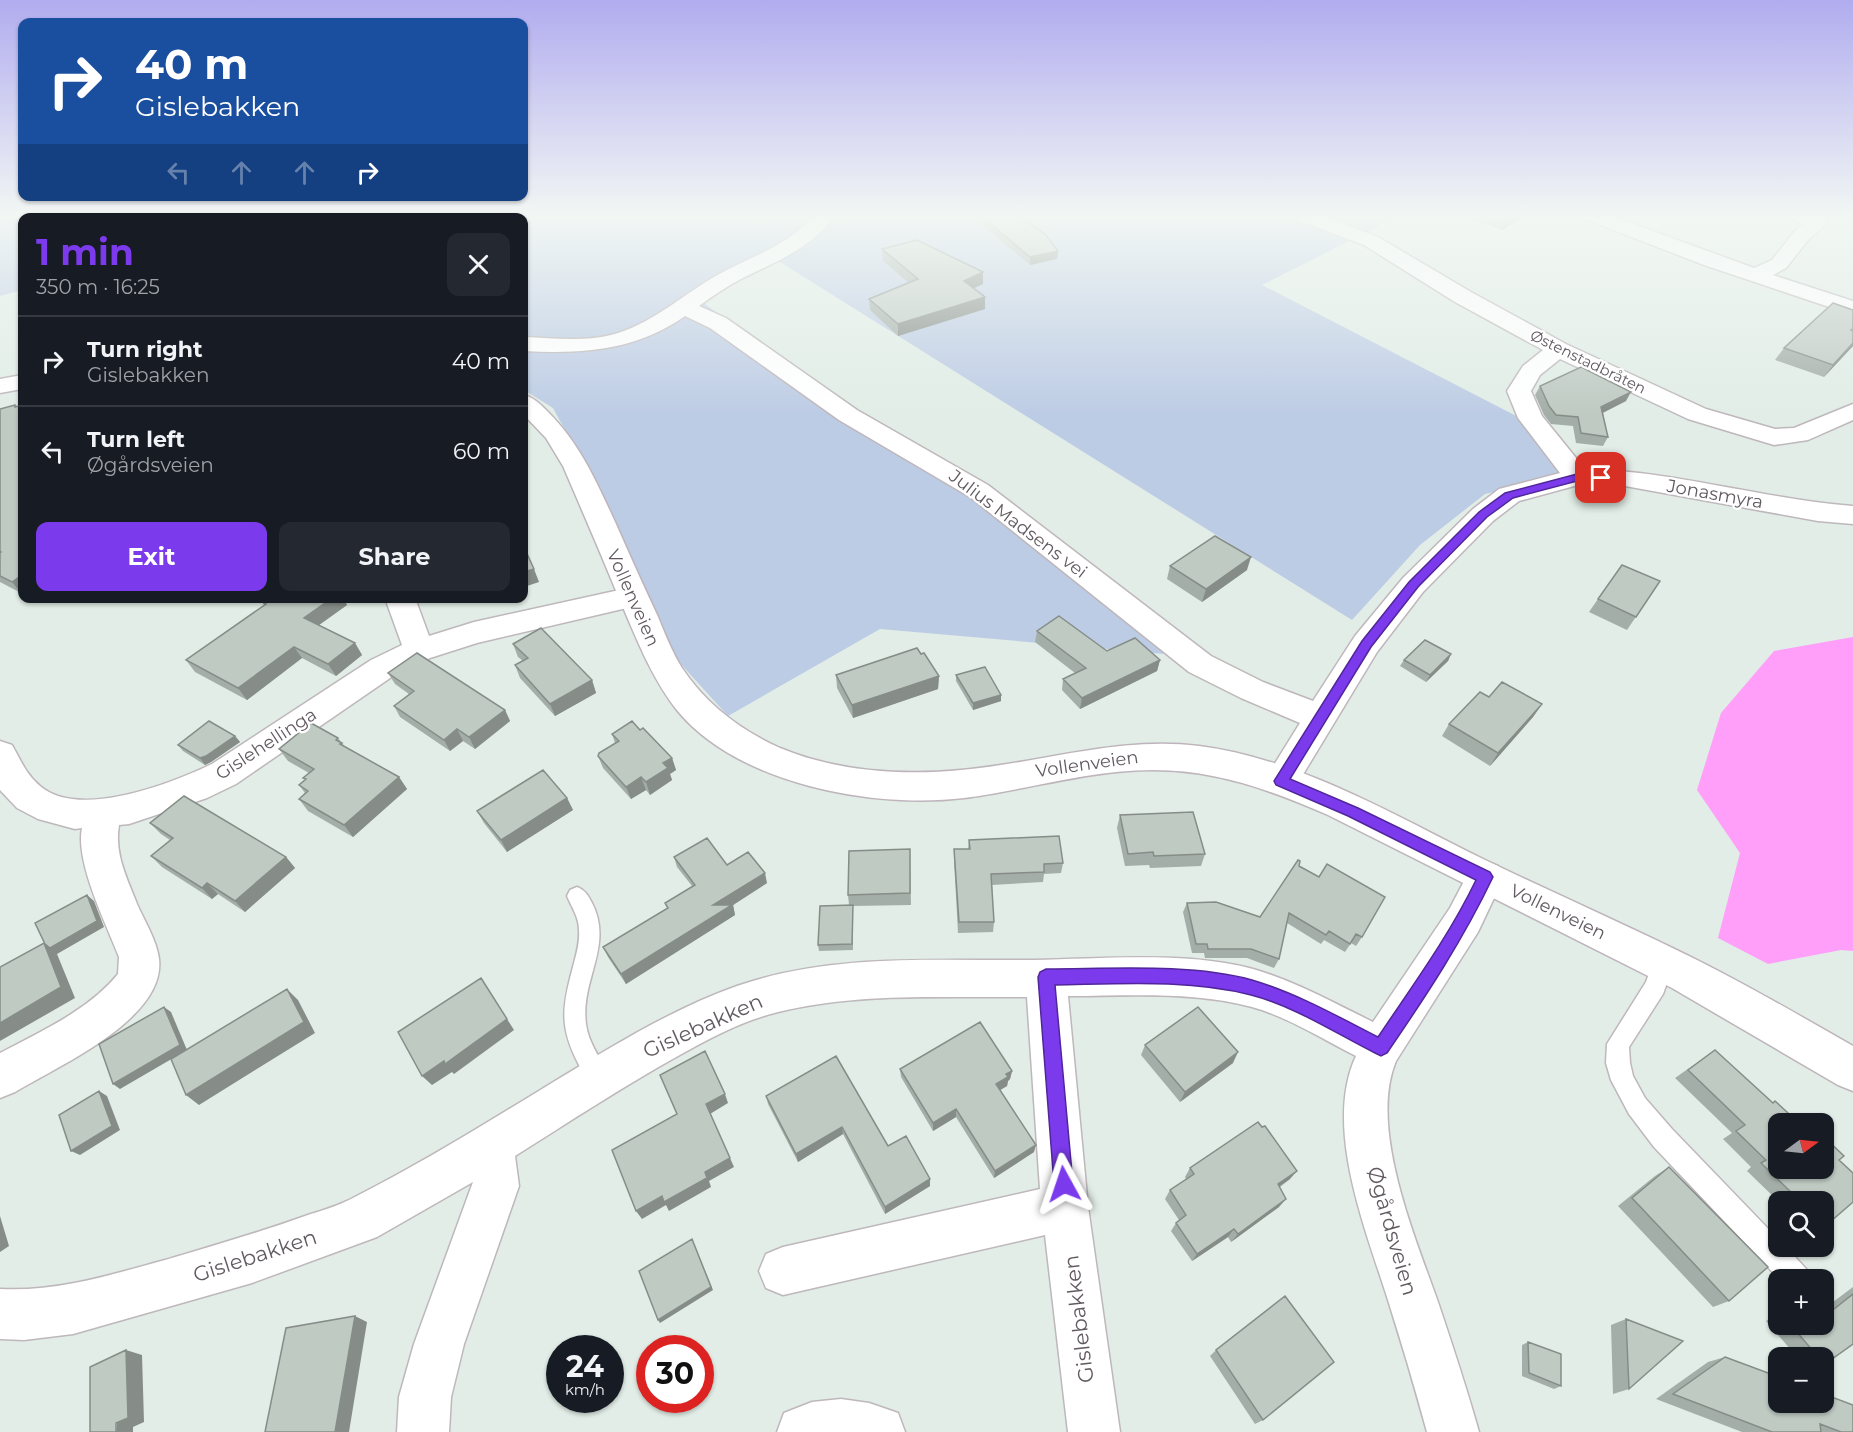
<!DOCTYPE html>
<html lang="en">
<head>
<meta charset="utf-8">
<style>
	body { margin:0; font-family:Montserrat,sans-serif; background:#242831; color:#f1f3f6; height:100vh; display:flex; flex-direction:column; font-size:22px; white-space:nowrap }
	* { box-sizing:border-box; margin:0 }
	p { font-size:20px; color:#9ea1a6 }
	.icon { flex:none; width:33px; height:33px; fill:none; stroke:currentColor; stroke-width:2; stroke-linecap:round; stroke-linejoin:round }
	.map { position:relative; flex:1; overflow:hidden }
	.sheet { position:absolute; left:18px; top:213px; width:510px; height:390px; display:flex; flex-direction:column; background:#171b24; border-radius:12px; box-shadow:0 2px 4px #0004 }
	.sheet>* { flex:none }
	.hud { position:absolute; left:18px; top:18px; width:510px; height:183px; border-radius:12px; box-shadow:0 2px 4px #0004; background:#1a4fa0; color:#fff; overflow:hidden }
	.needle { width:39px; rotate:75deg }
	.fabs { position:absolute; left:1768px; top:1113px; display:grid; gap:12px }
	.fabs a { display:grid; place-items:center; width:66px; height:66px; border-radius:12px; background:#171b24; box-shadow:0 2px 4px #0004; font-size:30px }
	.speed { position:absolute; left:546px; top:1335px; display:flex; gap:12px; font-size:30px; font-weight:700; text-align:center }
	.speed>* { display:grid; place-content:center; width:78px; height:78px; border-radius:50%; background:#171b24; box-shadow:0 2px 4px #0004; line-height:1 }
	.speed small { font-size:15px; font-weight:400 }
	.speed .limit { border:9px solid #d22; background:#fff; color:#111 }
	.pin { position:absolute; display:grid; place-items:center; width:51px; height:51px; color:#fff; margin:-26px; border-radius:12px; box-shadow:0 3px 9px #0006 }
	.me { position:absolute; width:66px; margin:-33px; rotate:355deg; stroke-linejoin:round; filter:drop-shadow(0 0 4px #0008) }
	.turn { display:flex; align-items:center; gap:21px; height:126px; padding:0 18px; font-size:27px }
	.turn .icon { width:78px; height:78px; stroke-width:2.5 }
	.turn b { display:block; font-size:42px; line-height:51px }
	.lanes { display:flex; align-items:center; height:57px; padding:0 18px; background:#0003; justify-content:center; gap:30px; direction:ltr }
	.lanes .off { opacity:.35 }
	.round { display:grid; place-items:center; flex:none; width:63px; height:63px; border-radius:12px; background:#242831 }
	.overview { display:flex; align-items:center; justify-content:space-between; height:102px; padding:0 18px }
	h1 { font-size:36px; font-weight:700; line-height:45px; color:#7c3aed }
	.action { display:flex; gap:12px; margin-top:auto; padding:12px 18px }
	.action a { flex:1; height:69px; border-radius:12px; background:#7c3aed; color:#fff; font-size:24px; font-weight:700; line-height:69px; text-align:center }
	.action a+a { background:#242831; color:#f1f3f6 }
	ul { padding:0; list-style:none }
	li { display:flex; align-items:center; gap:18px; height:90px; padding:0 18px; border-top:2px solid #363941 }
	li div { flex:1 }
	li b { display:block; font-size:22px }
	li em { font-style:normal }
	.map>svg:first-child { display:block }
</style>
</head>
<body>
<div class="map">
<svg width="1853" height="1432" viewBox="0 0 1853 1432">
	<rect width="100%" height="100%" fill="#e1ede6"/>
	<path fill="#bdcce5" d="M0 215H1401L1262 285 1530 423 1569 474 1485 494 1420 545 1352 620 772 257 702 302 1199 657 880 629 728 716 678 661 652 610 608 508 553 408 524 390V218H22V290L0 296Z"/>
	<path fill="#ff9ff9" d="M1853 637V951L1841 950 1768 964 1718 938 1740 853 1697 790 1721 713 1774 651Z"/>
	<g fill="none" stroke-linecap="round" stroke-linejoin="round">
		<defs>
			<path id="lane" d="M1836 215H1846V216L1841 219Z
				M577 887C585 890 588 895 592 903 614 946 580 980 586 1024 588 1043 602 1060 610 1078L606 1086 598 1090C587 1085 584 1076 579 1065 559 1027 562 1007 573 967 576 955 580 943 579 930 579 917 572 908 567 896L570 890Z
				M1663 953 1671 956 1674 963 1663 994 1629 1047 1630 1063 1633 1076 1645 1098 1672 1129 1779 1240V1246H1785L1808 1271 1812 1280H1780L1654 1147 1629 1114 1611 1080 1606 1063 1607 1044 1646 982 1655 956Z"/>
			<path id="street" d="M815 215H835C812 248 777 261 743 278 727 286 713 296 699 306L726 318 857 410 988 485 1211 656 1263 682 1313 701 1355 636 1403 578 1473 509 1499 489 1560 473 1518 418 1507 391 1523 366 1543 350 1455 302 1364 245 1296 219 1294 215H1320L1378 237 1471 292 1566 344 1706 409 1775 429 1794 428 1853 404V420L1808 440 1774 445 1688 419 1560 359 1540 375 1531 391 1542 416 1585 469C1675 471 1763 499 1853 506V524L1818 521 1625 486 1578 485 1519 501 1493 521 1423 592 1377 652 1293 791 1281 795 1269 791 1264 781 1300 723 1241 698 1189 672 970 497 839 420 710 328 685 316C635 351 583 354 524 351V337C552 338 583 342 611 335 650 325 680 297 714 277 749 257 788 246 815 215Z
				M1582 215H1609L1754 268 1772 260 1794 232 1803 224 1790 219 1788 215C1801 215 1818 211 1827 223L1808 240 1786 268 1773 275 1853 301V315L1704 265 1585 219Z
				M633 587 644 590 648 597 644 604 477 643 430 658 393 676 236 784 207 798 129 824 119 825C114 854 127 878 137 904 144 920 157 941 159 959 166 1019 58 1066 15 1092L0 1098V1053C40 1032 89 1010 118 974L119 957C106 923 75 862 82 828L75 829 38 819 17 808 0 790V741L12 745C21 761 26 774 40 786 79 820 172 783 212 764L371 660 402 645 385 598H415L429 636 474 622Z
				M1485 861 1498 866 1504 877 1478 932 1396 1061C1368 1128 1416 1239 1439 1305 1453 1347 1467 1389 1479 1432H1427C1415 1388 1402 1344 1388 1300 1366 1230 1323 1127 1356 1056 1322 1039 1288 1017 1252 1007 1193 991 1128 996 1068 996L1088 1207 1120 1432H1068L1045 1235 783 1295 766 1288 759 1271 766 1254 783 1247 1040 1189 1027 997C945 998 858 992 778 1012 742 1021 710 1038 678 1056 622 1087 569 1122 515 1156L519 1186 464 1344 451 1397 449 1432H397L399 1397 414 1344 473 1182 377 1237 252 1283 73 1334 24 1340 0 1339V1289C57 1292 110 1275 165 1260 212 1246 258 1233 305 1216 320 1211 338 1206 353 1198 422 1163 488 1122 555 1081 613 1046 672 1009 737 986 831 953 935 961 1034 960 1101 959 1187 951 1253 969 1295 981 1334 1003 1373 1022L1450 908 1472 866Z
				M841 1399 869 1403 898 1413 905 1432H777L784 1413 812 1402Z"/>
			<path id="secondary" d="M22 375V389L0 393V379Z
				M524 395C535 398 541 405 549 413 580 444 597 483 615 522 629 554 643 585 658 617 665 634 672 652 682 668 706 704 740 730 780 748 835 771 902 776 961 770 1041 763 1118 736 1199 746 1300 759 1392 814 1481 858 1553 893 1627 925 1699 961 1751 987 1802 1017 1853 1046V1091L1838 1085 1672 988 1328 815C1271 790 1216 770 1153 770 1089 770 1027 790 964 798 873 809 736 784 676 709 650 675 636 637 619 598 601 554 582 510 563 466L546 438 524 415Z"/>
		</defs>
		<use href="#lane" stroke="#beb7bc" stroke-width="3"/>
		<use href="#street" stroke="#beb7bc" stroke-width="3"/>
		<use href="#secondary" stroke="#beb5bc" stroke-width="3"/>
		<use href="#lane" fill="#fff" fill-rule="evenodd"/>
		<use href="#street" fill="#fff" fill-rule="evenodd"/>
		<use href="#secondary" fill="#fff" fill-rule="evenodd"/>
	</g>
	<path fill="#a4aea8" d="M970 215H1016L1058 251 1057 259 1030 265Z
		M1465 215H1525L1502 230 1464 217Z
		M882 249 983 284 973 288 985 309 898 336 870 310 869 299 909 283 883 261Z
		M1853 346 1824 377 1775 360 1784 348Z
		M1540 386 1626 401 1603 413 1608 437 1603 446 1576 443 1573 426 1551 424 1544 415 1535 395Z
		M22 405V592L21 593 0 582V409Z
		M1170 566 1247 570 1202 602 1167 579Z
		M1660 581 1627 630 1589 612 1598 599Z
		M261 601 347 605 319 625 355 643 362 655 336 676 302 658 247 700 195 672 186 660 264 605Z
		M1037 631 1107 651 1160 660 1157 671 1080 709 1062 690 1063 679 1075 673 1035 642Z
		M513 644 592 680 596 693 555 716 520 678 515 665 523 661 518 657Z
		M921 654 939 676 938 689 853 718 837 688 836 675Z
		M1451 654 1448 661 1426 682 1400 666 1404 660Z
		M388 673 505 710 510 721 475 749 463 741 450 751 400 717 394 706 409 694 395 684Z
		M956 675 1001 695V701L973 710 956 681Z
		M1489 697 1542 704 1533 717 1490 766 1442 736 1449 724Z
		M640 730 672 758 676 770 670 774 672 780 650 795 646 790 631 799 603 768 598 756 615 743 612 734Z
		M235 736 240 742 211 762 205 765 183 751 178 745Z
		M338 738 345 747 399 777 407 789 353 837 308 811 299 799 305 793 299 785 305 780 303 778 309 773 288 761 279 749Z
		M567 798 573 810 507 852 484 823 477 811Z
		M1120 815 1205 854 1201 866 1150 868 1149 865 1125 866 1117 828Z
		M150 823 286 857 295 868 245 912 218 894 212 899 162 867 151 856 170 840 161 834Z
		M969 840 1063 863 1061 873 1044 874 1043 882 992 885 994 922 993 932 958 933 954 860V849H968Z
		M910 849 911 905 853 906V950L819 951 818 945 849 905 848 895Z
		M674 857 727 865 767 883 733 905 735 915 626 984 608 957 603 947 667 908 665 903 692 886 677 867Z
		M1299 866 1362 937 1356 946 1351 943 1345 952 1324 940 1321 944 1287 923 1279 959 1274 968 1247 958H1205L1204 953H1192L1183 912 1187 903 1260 917Z
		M1145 1045 1233 1063 1180 1102 1141 1055Z
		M1715 1050 1772 1103 1839 1160 1830 1222 1824 1225V1202H1786L1785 1200 1779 1202 1747 1171 1751 1167 1723 1139 1732 1133 1675 1078Z
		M900 1069 1012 1071 1010 1079 1008 1081 1007 1086 1000 1090 1034 1152 994 1178 956 1117 933 1131 901 1077Z
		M766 1096 888 1146 930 1186 885 1214 843 1134 798 1162 768 1104Z
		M1669 1167 1729 1301 1713 1307 1618 1206 1655 1176Z
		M1190 1168 1290 1179 1280 1187 1279 1207 1231 1242 1228 1237 1192 1261 1171 1231 1176 1223 1179 1220 1165 1199 1170 1190 1186 1179 1185 1177Z
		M1853 1287V1344L1825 1364 1824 1365V1358H1798L1766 1321 1779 1311V1324H1824L1825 1308Z
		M1626 1319 1629 1389 1613 1394 1611 1325Z
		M1528 1342 1561 1386 1554 1389 1522 1376V1345Z
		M1216 1350 1263 1420 1255 1424 1210 1356Z
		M1725 1357 1853 1432H1742L1656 1399 1708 1362Z"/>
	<path fill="#868d88" d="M1513 215H1525L1502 230 1507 218Z
		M1058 251 1057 259 1030 265V257Z
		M983 272V284L963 293 964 281Z
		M985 297V309L898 336V324Z
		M1853 343V346L1824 377 1833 365Z
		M1631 392 1626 401 1596 416 1601 407Z
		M1251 557 1247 570 1202 602 1206 589Z
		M534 569 539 582 524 587V572Z
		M22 575V592L21 593 12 582Z
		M332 598H344L347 605 312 630 304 618Z
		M355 643 362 655 336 676 328 664Z
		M294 647 302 658 247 700 238 688Z
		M1451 654 1448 661 1426 682 1430 675Z
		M1160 660 1157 671 1080 709 1082 698Z
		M939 676 938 689 853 718 852 705Z
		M592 680 596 693 555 716 550 704Z
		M1001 695V701L973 710V703Z
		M1542 704 1533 717 1490 766 1498 753Z
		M505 710 510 721 475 749 469 737Z
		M457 729 463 741 450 751 444 740Z
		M235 736 240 742 211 762 205 765 200 758Z
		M672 758 676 770 670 774 672 780 650 795 646 782 663 763Z
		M399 777 407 789 353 837 344 825Z
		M641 777 646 790 631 799 626 787Z
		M567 798 573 810 507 852 501 840Z
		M286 857 295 868 245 912 235 901Z
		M765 873 767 883 733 905 735 915 626 984 621 974 713 905Z
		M207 883 218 894 212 899 202 888Z
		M87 895 94 901 104 927 57 954 75 998 0 1041V1023L44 943Z
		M481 978 514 1030 454 1074 452 1072 432 1085 422 1076Z
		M287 989 298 1000 315 1033 199 1105 186 1095Z
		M164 1007 171 1012 187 1050 120 1089 113 1084Z
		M1238 1052 1233 1063 1180 1102 1185 1092Z
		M1012 1071 1010 1079 1008 1081 1007 1086 995 1093 996 1084 1006 1074Z
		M99 1091 107 1096 120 1130 80 1155 71 1151Z
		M725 1094 728 1103 710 1114 706 1104Z
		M956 1109V1117L933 1131V1123Z
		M842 1127 843 1134 798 1162 796 1154Z
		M1036 1145 1034 1152 994 1178 995 1171Z
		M730 1158 734 1167 709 1181 711 1187 669 1211 666 1205 642 1219 636 1211Z
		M1297 1171 1290 1179 1271 1192 1278 1184Z
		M930 1179V1186L885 1214V1207Z
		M1286 1199 1279 1207 1231 1242 1238 1234Z
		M0 1216 9 1246 0 1252Z
		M1234 1229 1228 1237 1192 1261 1197 1254Z
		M692 1239 713 1290 660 1323 658 1320Z
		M355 1316 367 1322 349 1432H335Z
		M126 1350 142 1355 144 1422 133 1427V1432H116Z"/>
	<path fill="#bfcac3" stroke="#868d88" stroke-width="1.5" d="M980 215H1016L1045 234 1058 251 1030 257Z
		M1496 215H1513L1507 218Z
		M917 240 983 272 964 281 985 297 898 324 869 299 918 279 882 249Z
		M1833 303 1853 310V329L1851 330 1853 331V343L1833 365 1784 348Z
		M1581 367 1631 392 1601 407 1608 437 1581 433 1578 417 1556 415 1549 406 1540 386Z
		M15 405V407L22 405V575L12 582 0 576V553L1 552 0 551V409Z
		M1215 536 1251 557 1206 589 1170 566Z
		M524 547 534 569 524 572Z
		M1622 565 1660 581 1636 617 1598 599Z
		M264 598H332L304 618 355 643 328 664 294 647 238 688 186 660 266 604 261 601Z
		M1059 616 1107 651 1135 638 1160 660 1082 698 1063 679 1086 668 1037 631Z
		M541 628 592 680 550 704 515 665 528 658 513 644Z
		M1425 640 1451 654 1430 675 1404 660Z
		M917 648 921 654 924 653 939 676 852 705 836 675Z
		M417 653 505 710 469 737 457 729 444 740 394 706 414 691 388 673Z
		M985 667 1001 695 973 703 956 675Z
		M1502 682 1542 704 1498 753 1449 724 1480 692 1489 697Z
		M209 721 235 736 206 756 200 758 178 745Z
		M632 721 640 730 643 728 672 758 663 763 668 768 646 782 641 777 626 787 598 756 599 753 619 741 612 734Z
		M311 723 338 738 336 740 342 743 340 744 399 777 344 825 299 799 308 791 299 785 306 779 303 778 314 769 279 749Z
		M543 770 567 798 501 840 477 811Z
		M184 796 286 857 235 901 207 883 202 888 151 856 173 838 150 823Z
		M1193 812 1205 854 1154 856 1153 852 1128 854 1120 815Z
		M1059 836 1063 863 1044 864V872L991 874 994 922H959L954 849H970L969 840Z
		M707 838 727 865 748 852 765 873 713 905H732L621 974 603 947 668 908 665 903 695 885 674 857Z
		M910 849V893L848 895 849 851Z
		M1298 860 1300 861 1299 866 1319 877 1327 864 1385 897 1362 937 1356 934 1350 944 1329 931 1326 935 1289 913 1279 959 1251 949H1208L1207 944H1196L1187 903 1216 902 1260 917Z
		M87 895 97 921 50 948 45 944 35 923Z
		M853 905 852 944 818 945 820 906Z
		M44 943 61 987 0 1023V967Z
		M481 978 507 1019 445 1064 444 1061 422 1076 398 1032Z
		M287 989 304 1022 186 1095 171 1059Z
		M164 1007 180 1045 113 1084 99 1044Z
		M1198 1007 1238 1052 1185 1092 1145 1045Z
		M980 1022 1012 1071 1006 1074 1008 1077 996 1084 1036 1145 995 1171 956 1109 933 1123 900 1069Z
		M1715 1050 1773 1103 1775 1101 1800 1124H1779V1168H1824V1137L1844 1156 1839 1160 1853 1173V1202L1830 1222 1824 1216V1202H1809L1799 1192 1794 1195 1761 1163 1766 1160 1736 1131 1745 1125 1688 1070Z
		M705 1051 725 1094 706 1104 730 1158 705 1172 707 1178 664 1202 662 1196 636 1211 612 1150 677 1114 660 1075Z
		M836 1056 888 1146 906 1136 930 1179 885 1207 842 1127 796 1154 766 1096Z
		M99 1091 112 1126 71 1151 59 1115Z
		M1258 1122 1262 1127 1265 1126 1297 1171 1278 1184 1286 1199 1238 1234 1234 1229 1197 1254 1176 1223 1186 1215 1170 1190 1194 1174 1190 1168Z
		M1669 1167 1768 1267 1729 1301 1632 1198Z
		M692 1239 711 1287 658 1320 639 1271Z
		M1853 1294V1344L1825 1364 1824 1363V1358H1819L1790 1324H1824V1307L1829 1313Z
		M1285 1296 1334 1362 1263 1420 1216 1350Z
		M355 1316 335 1432H265L286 1328Z
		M1626 1319 1683 1341 1629 1389Z
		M1528 1342 1561 1354V1386L1529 1373Z
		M126 1350 128 1418 116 1423V1432H90V1367Z
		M1725 1357 1779 1377V1402H1824V1394L1853 1405V1432H1841L1820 1424 1821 1432H1772L1673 1394Z"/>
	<linearGradient id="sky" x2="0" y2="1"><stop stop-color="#b1acef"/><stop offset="0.52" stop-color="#f2f7f4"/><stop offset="1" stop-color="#f2f7f4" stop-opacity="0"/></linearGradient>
	<rect width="1853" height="415" fill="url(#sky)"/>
	<path fill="#7c3aed" stroke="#51269a" stroke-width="1.5" d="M1577 474H1601L1606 478 1601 481H1577L1513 498 1487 517 1418 587 1371 647 1290 779 1358 808 1490 872 1493 877C1463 940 1426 996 1387 1053L1381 1056 1375 1053C1335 1033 1294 1006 1251 995 1188 979 1119 984 1055 985L1073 1184 1070 1190 1064 1193 1057 1190 1054 1184 1038 977 1040 972 1046 969C1110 969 1191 963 1252 980 1296 993 1337 1016 1378 1037 1413 985 1449 936 1476 880L1348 816 1276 785 1274 781 1362 641 1409 582 1479 512 1505 493Z"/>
	<g text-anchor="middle" stroke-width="4.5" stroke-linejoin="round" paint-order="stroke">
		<g font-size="15" fill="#625a61" stroke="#fff">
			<text transform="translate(1588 362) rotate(26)" y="5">Østenstadbråten</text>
		</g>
		<g font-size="18" fill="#625a61" stroke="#fff">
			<text transform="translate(1715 494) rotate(10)" y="6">Jonasmyra</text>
			<text transform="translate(1018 524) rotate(37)" y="6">Julius Madsens vei</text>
			<text transform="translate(633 598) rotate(66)" y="6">Vollenveien</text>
			<text transform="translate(266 744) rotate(-33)" y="6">Gislehellinga</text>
			<text transform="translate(1087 764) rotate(-8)" y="6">Vollenveien</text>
			<text transform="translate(1558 912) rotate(26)" y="6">Vollenveien</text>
		</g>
		<g font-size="21" fill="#625a61" stroke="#fff">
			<text transform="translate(703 1026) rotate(-24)" y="7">Gislebakken</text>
			<text transform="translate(1392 1231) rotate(74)" y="7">Øgårdsveien</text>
			<text transform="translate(255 1256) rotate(-18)" y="7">Gislebakken</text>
			<text transform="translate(1079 1319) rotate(-97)" y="7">Gislebakken</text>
		</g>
	</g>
</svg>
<div class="fabs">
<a><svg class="needle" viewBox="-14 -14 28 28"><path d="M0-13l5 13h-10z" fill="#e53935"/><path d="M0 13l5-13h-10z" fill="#9ea1a6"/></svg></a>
<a><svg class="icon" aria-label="search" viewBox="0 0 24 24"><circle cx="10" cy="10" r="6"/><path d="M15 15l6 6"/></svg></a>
<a>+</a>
<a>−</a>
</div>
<div class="speed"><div>24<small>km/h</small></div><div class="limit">30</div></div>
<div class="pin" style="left:1601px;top:478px;background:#d93025"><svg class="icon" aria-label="arrive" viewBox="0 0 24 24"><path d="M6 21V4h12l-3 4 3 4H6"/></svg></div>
<svg class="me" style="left:1064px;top:1184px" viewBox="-20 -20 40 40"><path d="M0-17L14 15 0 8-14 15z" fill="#7c3aed" stroke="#fff" stroke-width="4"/></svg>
<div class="hud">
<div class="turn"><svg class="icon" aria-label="right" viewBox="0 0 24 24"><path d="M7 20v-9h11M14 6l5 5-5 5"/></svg><div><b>40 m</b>Gislebakken</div></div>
<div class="lanes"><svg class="icon off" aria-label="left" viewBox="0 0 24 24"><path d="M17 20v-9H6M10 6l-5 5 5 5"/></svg><svg class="icon off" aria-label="ahead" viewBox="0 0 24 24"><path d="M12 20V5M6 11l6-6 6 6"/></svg><svg class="icon off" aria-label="ahead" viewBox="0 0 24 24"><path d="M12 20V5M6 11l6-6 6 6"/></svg><svg class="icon" aria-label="right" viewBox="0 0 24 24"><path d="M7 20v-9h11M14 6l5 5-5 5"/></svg></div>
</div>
<section class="sheet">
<div class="overview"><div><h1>1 min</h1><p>350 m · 16:25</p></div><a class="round"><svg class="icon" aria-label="close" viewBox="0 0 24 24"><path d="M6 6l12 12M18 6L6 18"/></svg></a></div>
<ul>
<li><svg class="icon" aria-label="right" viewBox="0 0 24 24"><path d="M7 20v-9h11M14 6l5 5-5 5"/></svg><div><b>Turn right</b><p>Gislebakken</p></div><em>40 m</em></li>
<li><svg class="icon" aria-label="left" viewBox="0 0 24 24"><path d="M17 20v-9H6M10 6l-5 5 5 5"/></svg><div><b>Turn left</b><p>Øgårdsveien</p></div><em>60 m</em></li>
</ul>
<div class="action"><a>Exit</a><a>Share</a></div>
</section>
</div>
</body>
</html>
